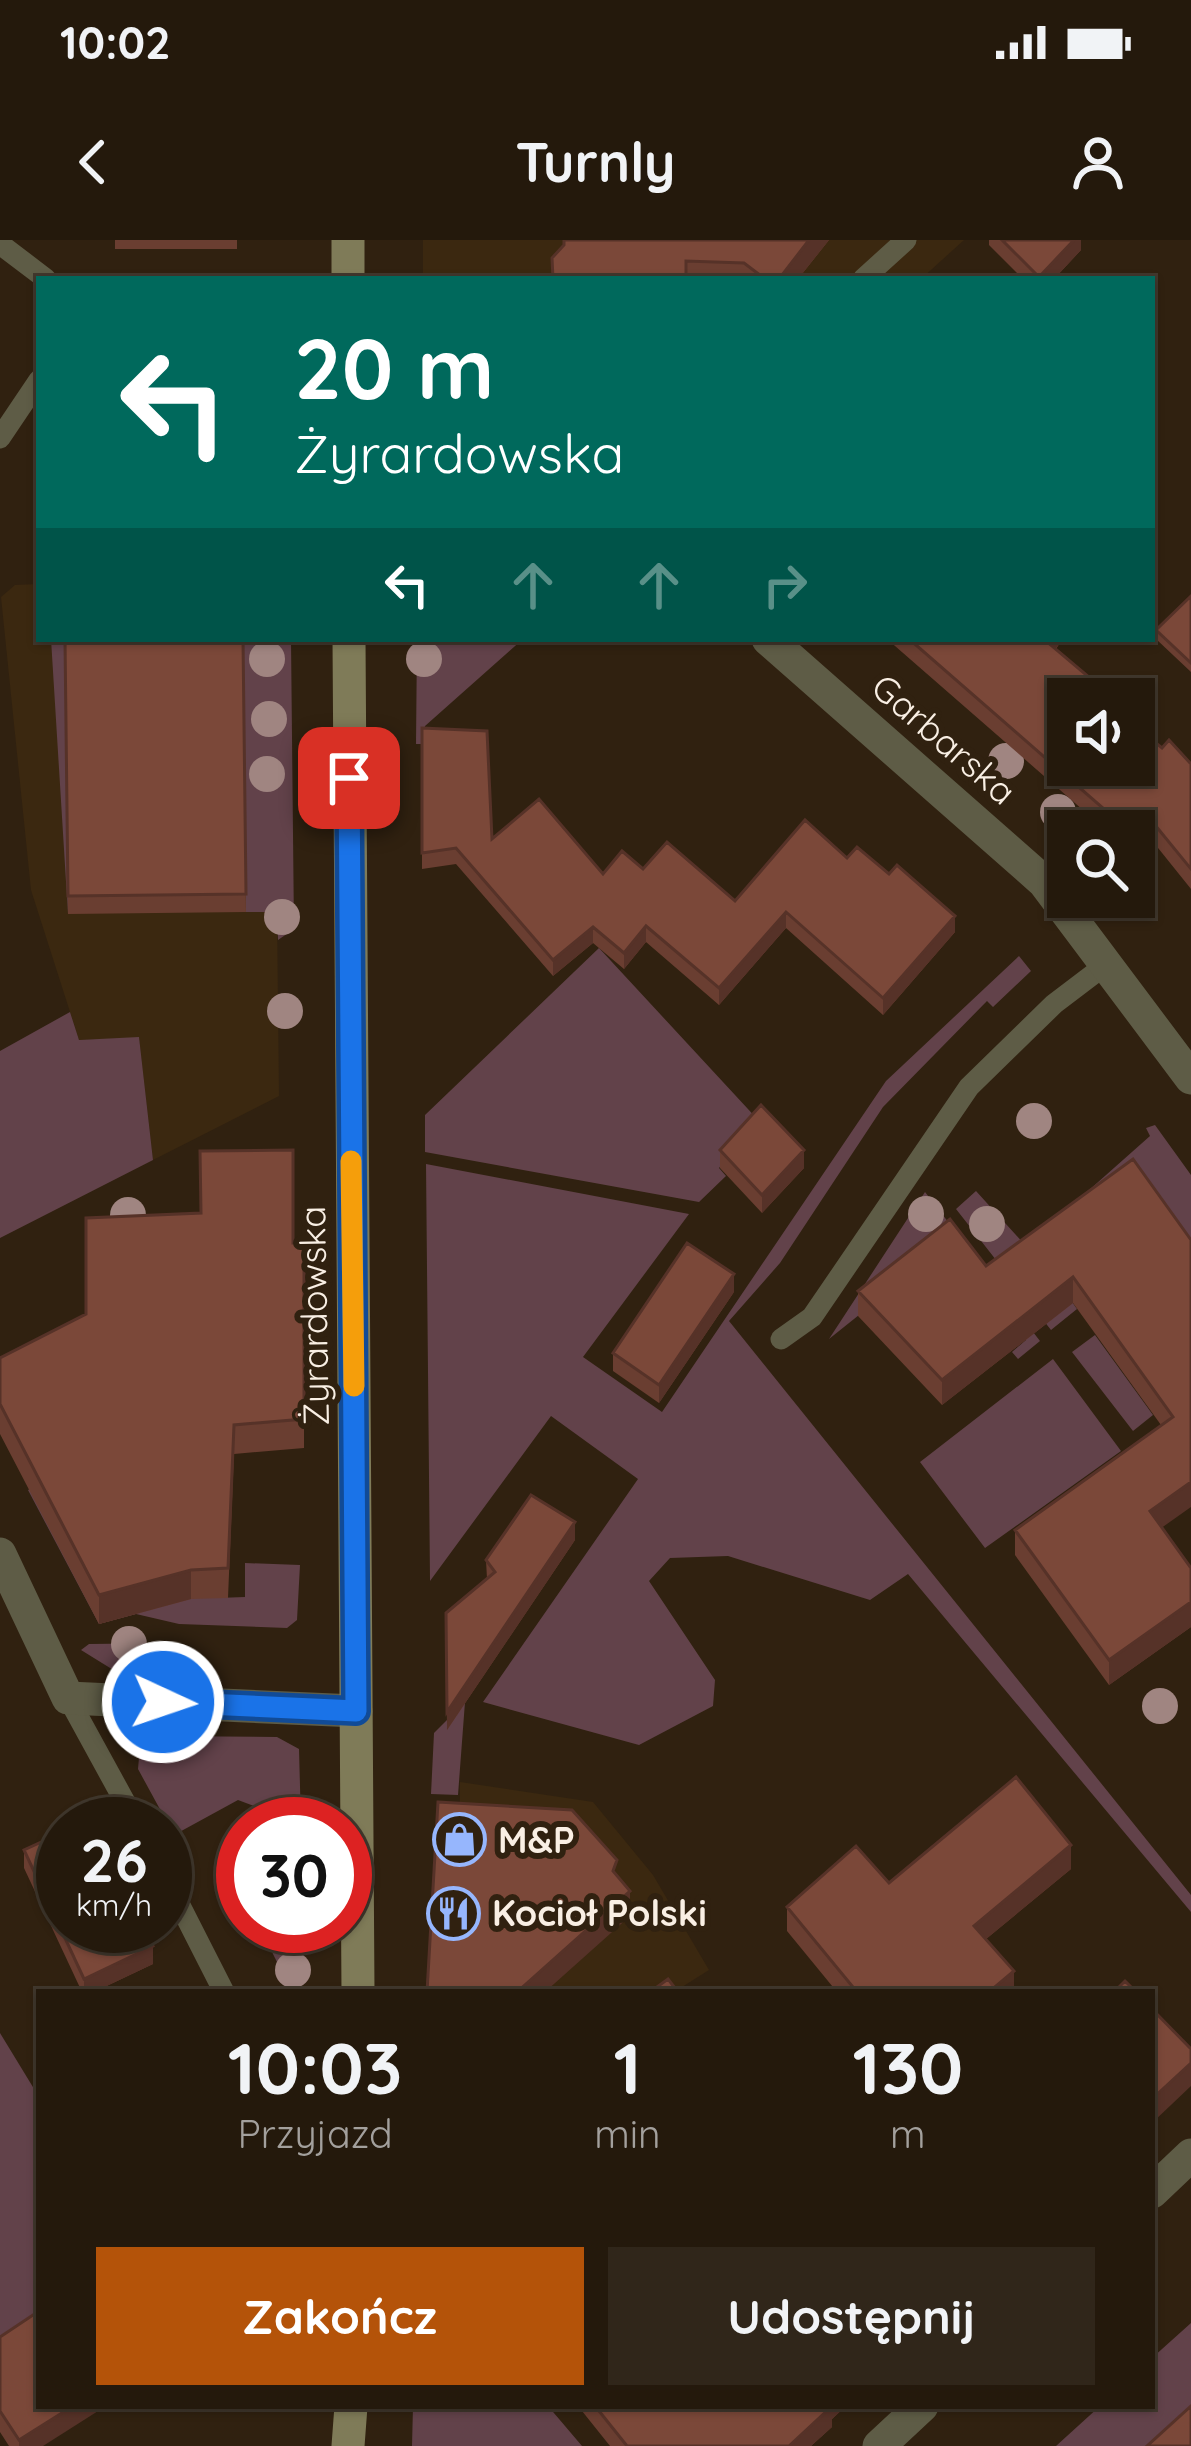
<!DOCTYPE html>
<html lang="pl">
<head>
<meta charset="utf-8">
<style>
	body { margin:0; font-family:Quicksand,sans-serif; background:#30261a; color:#f1f3f6; height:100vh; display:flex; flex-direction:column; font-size:45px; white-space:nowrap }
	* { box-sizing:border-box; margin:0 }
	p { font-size:39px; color:#a3a09d }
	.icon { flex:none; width:66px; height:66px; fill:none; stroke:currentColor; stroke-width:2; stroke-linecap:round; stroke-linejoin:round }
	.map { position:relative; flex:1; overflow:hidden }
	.drawer { position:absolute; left:36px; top:1749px; width:1119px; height:420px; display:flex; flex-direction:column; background:#24190c; border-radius:0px; box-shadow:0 3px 9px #0004,0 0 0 3px #41382d }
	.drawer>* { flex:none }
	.guide { position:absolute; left:36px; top:36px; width:1119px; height:366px; border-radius:0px; box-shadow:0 3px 9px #0004,0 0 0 3px #41382d; background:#00695c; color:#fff; overflow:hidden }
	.tools { position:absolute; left:1047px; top:438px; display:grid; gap:24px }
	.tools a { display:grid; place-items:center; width:108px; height:108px; border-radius:0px; background:#24190c; box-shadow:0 3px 9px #0004,0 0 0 3px #41382d; font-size:60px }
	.speed { position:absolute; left:36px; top:1557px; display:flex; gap:24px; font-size:60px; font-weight:700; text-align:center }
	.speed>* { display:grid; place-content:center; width:156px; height:156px; border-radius:50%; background:#24190c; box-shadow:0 3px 9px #0004,0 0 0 3px #41382d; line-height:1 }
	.speed small { font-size:30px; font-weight:400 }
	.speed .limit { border:18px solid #d22; background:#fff; color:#111 }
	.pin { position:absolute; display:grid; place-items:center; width:102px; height:102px; color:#fff; margin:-51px; border-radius:24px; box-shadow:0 6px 18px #0006 }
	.me { position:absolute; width:132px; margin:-66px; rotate:93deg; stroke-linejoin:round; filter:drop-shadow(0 0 9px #0008) }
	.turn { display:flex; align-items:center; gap:42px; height:252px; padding:0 60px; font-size:54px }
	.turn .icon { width:156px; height:156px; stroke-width:2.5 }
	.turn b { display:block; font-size:84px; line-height:102px }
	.lanes { display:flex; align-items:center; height:114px; padding:0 60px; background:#0003; justify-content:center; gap:60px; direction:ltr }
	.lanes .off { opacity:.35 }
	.eta { display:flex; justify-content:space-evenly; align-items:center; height:204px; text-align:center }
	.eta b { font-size:72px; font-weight:700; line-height:84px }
	.cta { display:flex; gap:24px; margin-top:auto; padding:24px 60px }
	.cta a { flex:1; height:138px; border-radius:0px; background:#b45309; color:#fff; font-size:48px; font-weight:700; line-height:138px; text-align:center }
	.cta a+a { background:#30261a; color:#f1f3f6 }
	.status { display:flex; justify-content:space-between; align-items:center; height:84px; padding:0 60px; background:#24190c; direction:ltr }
	.status svg { height:33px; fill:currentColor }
	header { display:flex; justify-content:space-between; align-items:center; height:156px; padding:0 60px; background:#24190c; font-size:54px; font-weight:700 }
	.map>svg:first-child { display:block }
</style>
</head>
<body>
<div class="status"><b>10:02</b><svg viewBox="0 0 49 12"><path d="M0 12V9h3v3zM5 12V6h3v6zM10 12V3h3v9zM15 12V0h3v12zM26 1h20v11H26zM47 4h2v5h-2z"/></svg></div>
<header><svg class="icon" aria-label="back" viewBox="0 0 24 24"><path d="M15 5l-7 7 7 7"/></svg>Turnly<svg class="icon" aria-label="person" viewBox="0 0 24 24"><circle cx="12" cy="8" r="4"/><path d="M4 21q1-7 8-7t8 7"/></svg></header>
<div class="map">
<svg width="1191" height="2206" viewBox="0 0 1191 2206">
	<rect width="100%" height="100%" fill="#302110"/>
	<path fill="#3b2810" d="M423 0H964L921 39H423Z
		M39 344V399H242L247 672H277L279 856 153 920 139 798 79 800 31 650 1 357 15 345Z
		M460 1542 593 1562 653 1635 709 1730 674 1752H458Z"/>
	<path fill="#62424a" d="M51 399H65L68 674Z
		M242 399H291L294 689 278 700 277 672H246Z
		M417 399H523L425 486 421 504H416Z
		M599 708 760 882 719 928 726 936 699 962 425 912V875Z
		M1019 716 1031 731 993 767 987 761 883 867 780 1023 729 1081 1191 1655V1672L908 1334 870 1360 728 1316 670 1318 649 1341 715 1440 713 1466 639 1505 483 1462 638 1239 551 1176 430 1341 426 924 689 974 583 1117 662 1172 886 841Z
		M70 772 79 800 139 797 153 920 0 998V811Z
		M1155 885 1191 935V1023L1038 1013 1077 1069 1051 1090 956 969 976 951 1026 1006 1150 896 1146 888Z
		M925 952 1040 1101 1018 1119 1012 1112 1026 1100 949 1003 829 1099Z
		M1095 1095 1153 1175 1133 1191 1072 1112Z
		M1053 1119 1121 1211 985 1308 920 1222Z
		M81 1222 217 1358 245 1357V1323L300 1325 297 1380 287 1388 179 1384 136 1374 99 1384 28 1250Z
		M175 1403 176 1442 123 1436 81 1410 89 1404Z
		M465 1462 458 1555 431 1554 434 1493Z
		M152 1496 277 1497 299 1509 301 1583 257 1581 254 1566 238 1560 174 1595 138 1529 140 1506Z
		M259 1686H301L300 1752H292Z
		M0 1793 39 1857V2089L0 2115Z
		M1191 2083V2202L1186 2206H1056L1100 2166H1152V2118Z
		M413 2166H548L582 2206H412Z"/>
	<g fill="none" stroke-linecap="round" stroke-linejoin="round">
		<path stroke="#5e5c46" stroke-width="21" d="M0 4 46 39
			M863 39 906 0
			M0 198 39 140
			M781 1099 812 1077 969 847 1054 764 1108 723
			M68 1458 137 1584
			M165 1636 224 1752"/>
		<path stroke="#5e5c46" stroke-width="33" d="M768 399 1044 642 1191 838
			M0 1314 68 1458 356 1471"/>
		<path stroke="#5e5c46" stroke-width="33" d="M1152 1952 1191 1915
			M879 2206 922 2166"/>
		<path stroke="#7f7b58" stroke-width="33" d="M348 0V39
			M349 399 358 1752
			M348 2206 351 2166"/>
	</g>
	<g fill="#a08581">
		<circle cx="267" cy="419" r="18"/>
		<circle cx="424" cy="419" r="18"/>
		<circle cx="269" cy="479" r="18"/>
		<circle cx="1006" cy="521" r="18"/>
		<circle cx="267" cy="534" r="18"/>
		<circle cx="1058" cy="572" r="18"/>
		<circle cx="282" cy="677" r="18"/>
		<circle cx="285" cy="771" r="18"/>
		<circle cx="1034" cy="881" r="18"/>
		<circle cx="926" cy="974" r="18"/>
		<circle cx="128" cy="975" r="18"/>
		<circle cx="987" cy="984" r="18"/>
		<circle cx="129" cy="1404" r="18"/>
		<circle cx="1160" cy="1466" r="18"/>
		<circle cx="293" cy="1730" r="18"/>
	</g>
	<path fill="#6a3e31" d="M115 0H237V9H115Z
		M563 0H829L798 39H552L563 6Z
		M989 0H1081V10L1054 39H1023L989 5Z
		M1191 356V432L1156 399V390Z
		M65 399H243L246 672 68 674Z
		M887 399H1060V403L1056 409 1090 450 1162 508 1191 524V649L1146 593 1134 604V591H1107Z
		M492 599 603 634 643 629 735 661 847 618 955 692 883 775 786 688 719 765 646 702 624 729 593 703 553 736 456 624 422 629V613Z
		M720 910 804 928 762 973 720 928Z
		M1191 1000 1162 1287 1191 1328V1387L1109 1445 1015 1315V1290L1161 1185 1073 1063 942 1165 858 1076V1051L986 1026Z
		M293 1003H304V1208L234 1214 228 1358 191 1359 99 1384 0 1194V1118Z
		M734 1052 659 1163 613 1131V1113Z
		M575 1300 447 1490 446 1373 487 1339 486 1320Z
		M24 1610 153 1724 94 1752H82L24 1628Z
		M1071 1629 986 1699 1014 1752H837L787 1691V1667L889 1643Z
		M0 2097 43 2206H9L0 2192Z
		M578 2166H846L832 2179V2187L811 2206H610Z"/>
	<path fill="#563228" d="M809 0H829L798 39H779Z
		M1074 0H1081V10L1054 39H1039Z
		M1048 399H1060V403L1046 420Z
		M1146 574V593L1134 604V591L1128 590Z
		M786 672V688L719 765V748Z
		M955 676V692L883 775V758Z
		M646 686V702L624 729V713Z
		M593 687V703L553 736V720Z
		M804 910V928L762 973V955Z
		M734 1034V1052L659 1163V1145Z
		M1073 1037V1063L942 1165V1140Z
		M1191 1242V1267L1150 1296V1271Z
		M575 1282V1300L447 1490V1472Z
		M191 1330V1359L99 1384V1355Z
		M1191 1362V1387L1109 1445V1420Z
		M1071 1605V1629L974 1709V1686Z
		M630 1651V1676L545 1752H517Z
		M153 1706V1724L94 1752H84V1739Z
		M1014 1731V1752H989Z
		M1191 1823V1846L1152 1883V1859Z
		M73 2166H106L43 2206H19V2200Z
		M828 2166H846L832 2179V2187L811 2206H789Z"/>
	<path fill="#7b4839" stroke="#563228" stroke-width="3" d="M564 0H809L779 39H765L744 23 686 21V39H553L552 18 564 5Z
		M1002 0H1074L1039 37Z
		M1191 356V423L1156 390Z
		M65 399H243L246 654 68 656Z
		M909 399H1048L1046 401 1090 438 1085 445 1102 459H1068V525H1134V485L1162 508 1169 500 1191 524V629L1146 574 1128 590Z
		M422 488 487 491 492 599 539 559 603 634 622 611 643 629 667 602 735 661 805 580 847 618 857 607 889 634 897 625 955 676 883 758 786 672 719 748 646 686 624 713 593 687 553 720 456 608 422 613Z
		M761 865 804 910 762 955 720 910Z
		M293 910V1003H304V1179L234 1185 228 1328 191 1330 99 1355 0 1164V1118L86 1074V978L201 973 200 911Z
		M1133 919 1191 1000V1242L1150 1271 1191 1328V1362L1109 1420 1015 1290 1173 1177 1073 1037 942 1140 858 1051 950 979 986 1026Z
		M687 1003 734 1034 659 1145 613 1113Z
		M531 1255 575 1282 447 1472 446 1373 495 1332 486 1320Z
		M1016 1537 1071 1605 974 1686 1014 1731 989 1752H857L787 1667 856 1606 889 1643Z
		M438 1562 572 1570 617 1620 613 1631 630 1651 517 1752H427Z
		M63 1592V1686H144L153 1706 84 1739 24 1610Z
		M668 1739 678 1752H650Z
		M1125 1741 1136 1752H1114Z
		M1152 1769 1191 1809V1823L1152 1859Z
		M39 2071V2166H73L19 2200 0 2171V2097Z
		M595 2166H832L789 2206H627Z
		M1191 2166V2206H1147Z"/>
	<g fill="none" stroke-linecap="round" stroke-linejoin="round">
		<defs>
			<path id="route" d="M163 1462 356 1471 349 538"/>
		</defs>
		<use href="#route" stroke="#114b97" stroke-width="30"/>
		<use href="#route" stroke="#1a73e8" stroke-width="21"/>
		<path stroke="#f59e0b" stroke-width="21" d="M351 921 354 1146"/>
	</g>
	<defs>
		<symbol id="shop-ring" viewBox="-11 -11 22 22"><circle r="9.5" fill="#302110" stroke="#96b6fd" stroke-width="1.5"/><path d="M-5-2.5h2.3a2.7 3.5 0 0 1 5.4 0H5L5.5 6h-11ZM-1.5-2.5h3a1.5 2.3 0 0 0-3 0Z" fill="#96b6fd"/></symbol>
		<symbol id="restaurant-ring" viewBox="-11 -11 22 22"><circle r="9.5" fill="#302110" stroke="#96b6fd" stroke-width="1.5"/><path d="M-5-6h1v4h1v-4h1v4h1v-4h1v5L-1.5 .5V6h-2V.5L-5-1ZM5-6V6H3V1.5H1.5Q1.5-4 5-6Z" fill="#96b6fd"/></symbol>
	</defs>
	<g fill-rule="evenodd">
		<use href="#shop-ring" x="430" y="1570" width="59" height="59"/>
		<use href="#restaurant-ring" x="424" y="1644" width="59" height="59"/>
	</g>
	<g text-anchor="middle" stroke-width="12" stroke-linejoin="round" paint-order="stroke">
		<g font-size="36" fill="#f9efe4" stroke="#302110">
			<text transform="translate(944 499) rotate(41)" y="13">Garbarska</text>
			<text transform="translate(314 1076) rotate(-91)" y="13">Żyrardowska</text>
		</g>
		<g font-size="36" font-weight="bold" fill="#f9efe4" stroke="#302110" text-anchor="start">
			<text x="498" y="1613">M&amp;P</text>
			<text x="492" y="1686">Kocioł Polski</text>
		</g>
	</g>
</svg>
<div class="tools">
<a><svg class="icon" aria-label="sound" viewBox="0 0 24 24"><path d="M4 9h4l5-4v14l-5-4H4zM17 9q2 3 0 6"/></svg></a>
<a><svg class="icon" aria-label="search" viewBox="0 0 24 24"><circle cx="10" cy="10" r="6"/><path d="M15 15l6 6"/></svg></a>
</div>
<div class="speed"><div>26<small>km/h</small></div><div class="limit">30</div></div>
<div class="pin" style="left:349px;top:538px;background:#d93025"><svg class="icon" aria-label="arrive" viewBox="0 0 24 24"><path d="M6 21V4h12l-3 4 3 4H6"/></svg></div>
<svg class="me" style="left:163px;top:1462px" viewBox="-20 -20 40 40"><circle r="17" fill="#1a73e8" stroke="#fff" stroke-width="3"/><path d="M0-11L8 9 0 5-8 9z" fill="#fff"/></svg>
<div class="guide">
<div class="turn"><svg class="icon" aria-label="left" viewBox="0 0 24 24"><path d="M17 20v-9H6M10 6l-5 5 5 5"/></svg><div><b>20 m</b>Żyrardowska</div></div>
<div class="lanes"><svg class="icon" aria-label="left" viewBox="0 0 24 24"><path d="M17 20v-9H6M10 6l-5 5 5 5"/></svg><svg class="icon off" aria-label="ahead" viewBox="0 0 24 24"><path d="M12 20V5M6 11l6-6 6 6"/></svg><svg class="icon off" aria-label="ahead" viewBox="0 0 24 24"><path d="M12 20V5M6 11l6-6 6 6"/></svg><svg class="icon off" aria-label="right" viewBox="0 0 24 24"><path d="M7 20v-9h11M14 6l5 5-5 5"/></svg></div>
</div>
<section class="drawer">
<div class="eta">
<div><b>10:03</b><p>Przyjazd</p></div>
<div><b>1</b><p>min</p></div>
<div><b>130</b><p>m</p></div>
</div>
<div class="cta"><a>Zakończ</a><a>Udostępnij</a></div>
</section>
</div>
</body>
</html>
